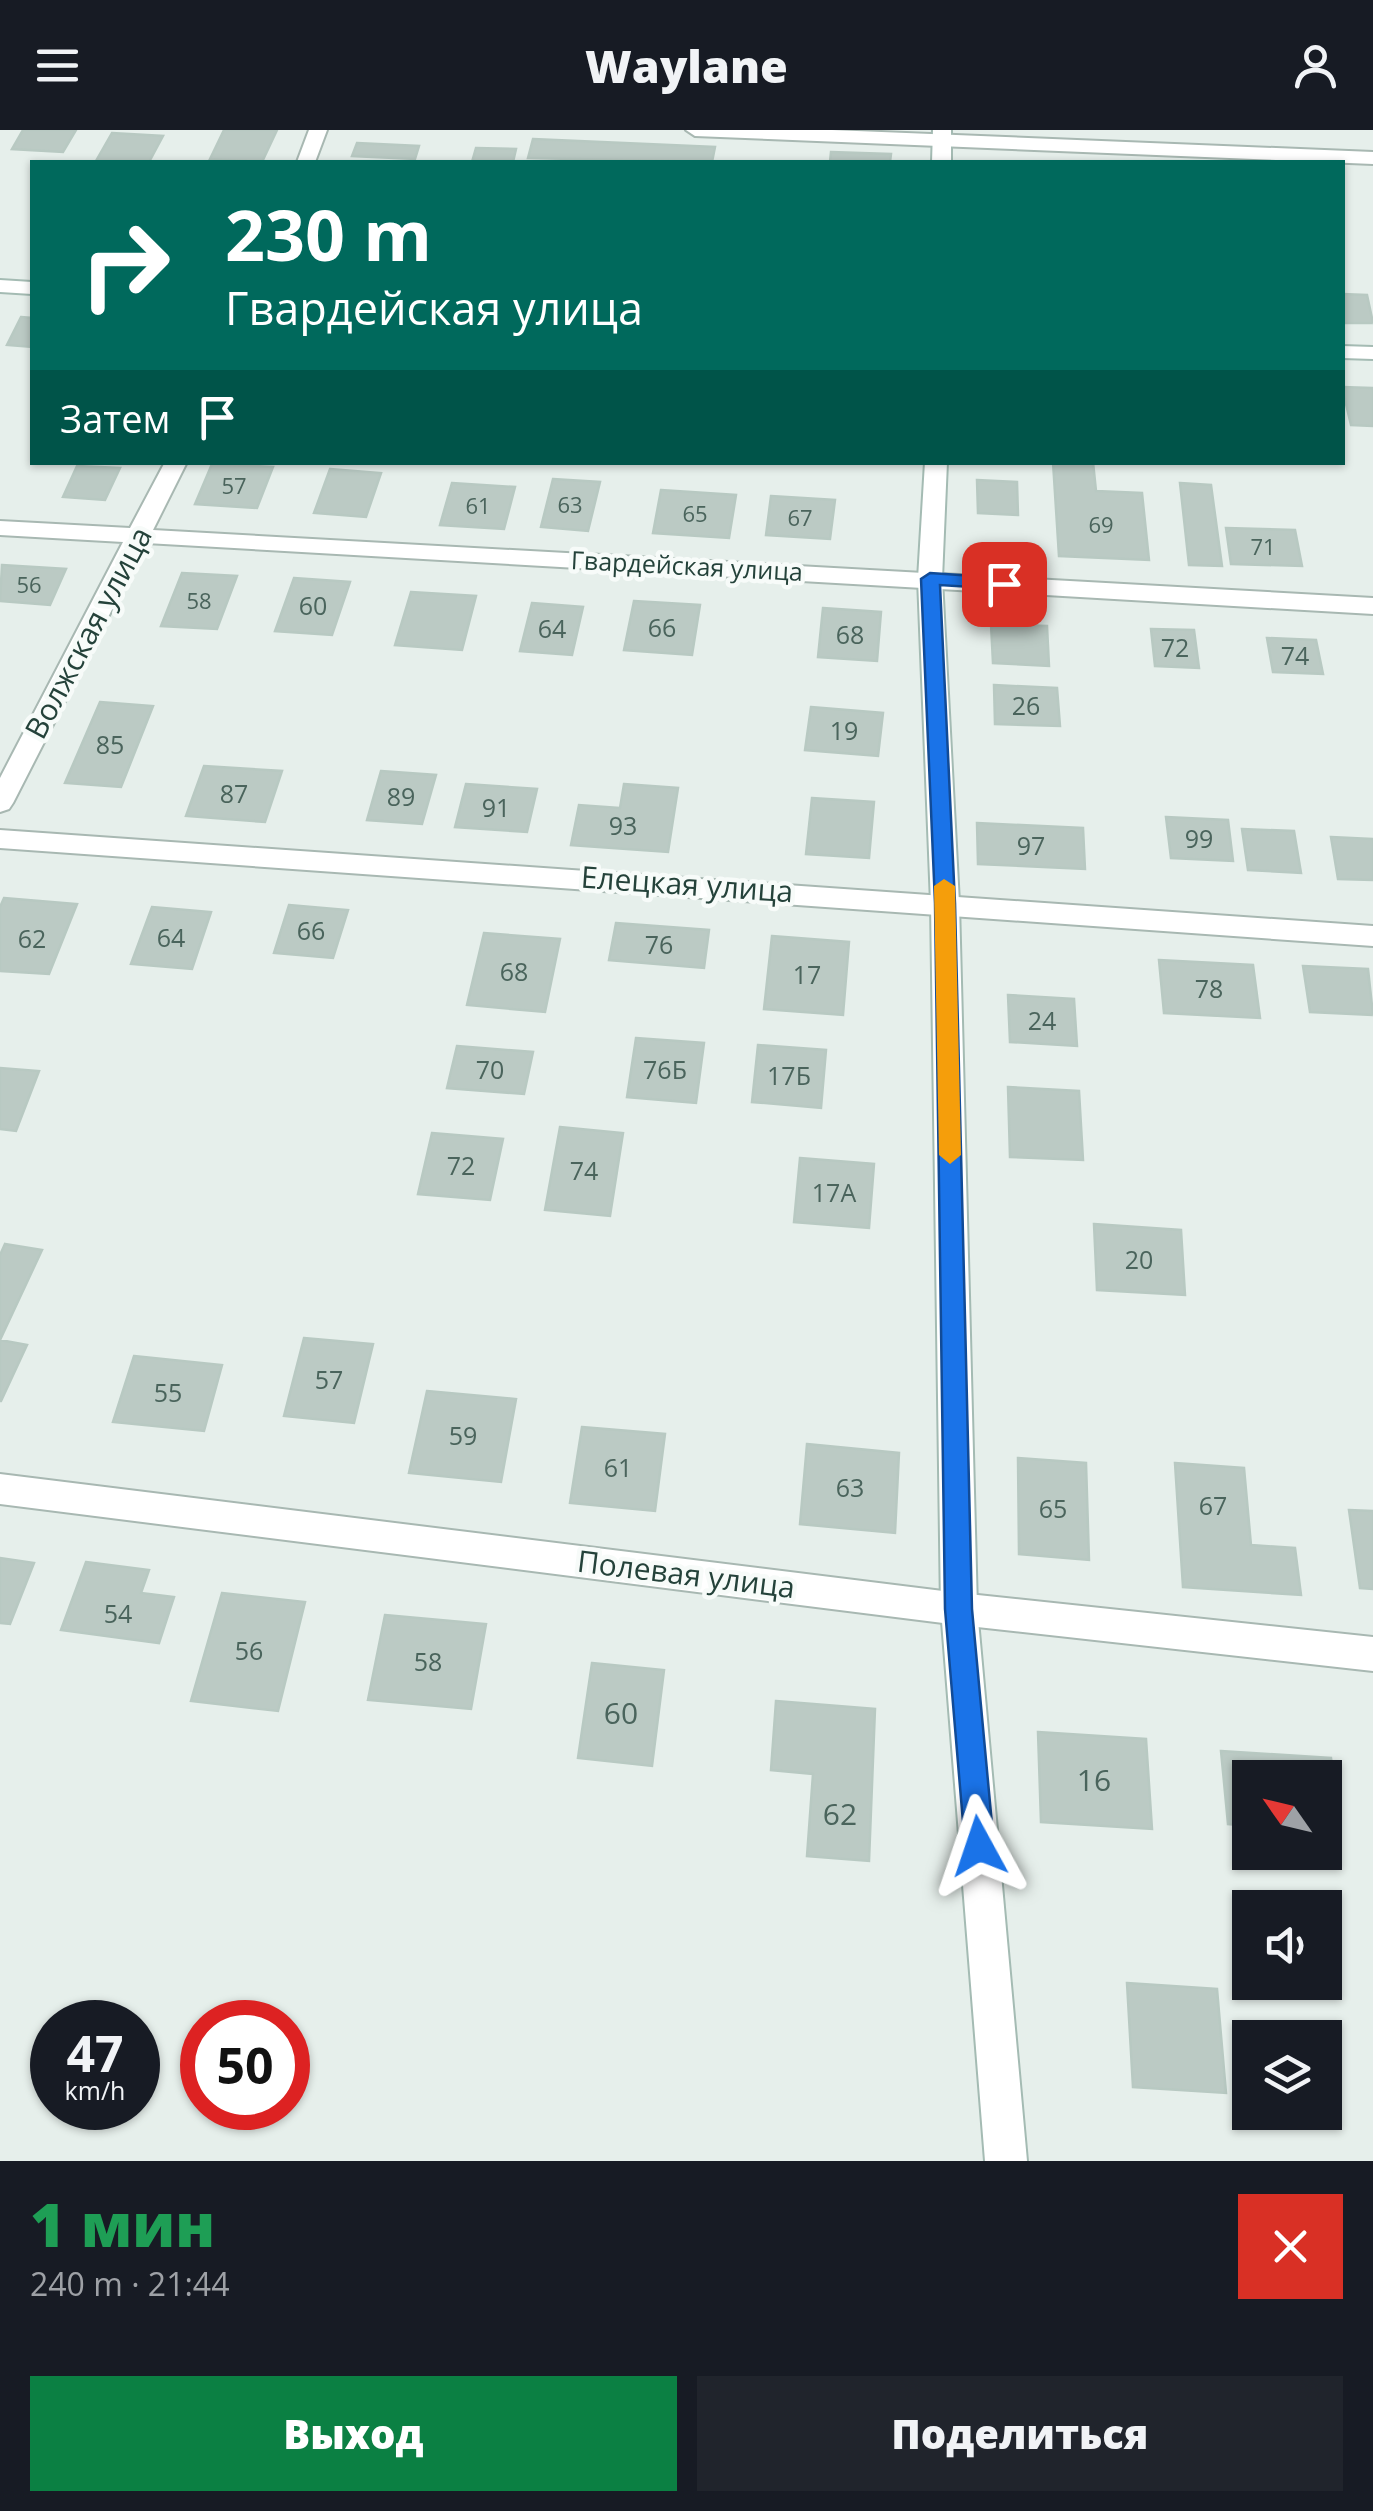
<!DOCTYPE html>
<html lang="ru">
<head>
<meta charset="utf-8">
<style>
	body { margin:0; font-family:"Open Sans",sans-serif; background:#20242c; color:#f1f3f6; height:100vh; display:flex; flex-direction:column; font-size:38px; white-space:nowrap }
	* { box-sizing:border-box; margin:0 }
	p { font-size:32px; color:#9ea1a6 }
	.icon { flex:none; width:55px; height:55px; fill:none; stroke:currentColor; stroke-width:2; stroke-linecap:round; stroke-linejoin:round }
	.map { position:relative; height:2031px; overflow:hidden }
	.side { display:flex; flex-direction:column; background:#171b24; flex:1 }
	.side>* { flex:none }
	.hud { position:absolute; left:30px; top:30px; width:1315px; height:305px; border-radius:0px; box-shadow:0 2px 8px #0004; background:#00695c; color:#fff; overflow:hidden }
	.needle { width:65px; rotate:304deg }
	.tools { position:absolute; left:1232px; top:1630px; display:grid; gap:20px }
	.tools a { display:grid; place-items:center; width:110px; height:110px; border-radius:0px; background:#171b24; box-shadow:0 2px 8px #0004; font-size:50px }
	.speed { position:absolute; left:30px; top:1870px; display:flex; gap:20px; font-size:50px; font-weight:700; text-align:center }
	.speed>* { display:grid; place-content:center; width:130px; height:130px; border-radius:50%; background:#171b24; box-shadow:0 2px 8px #0004; line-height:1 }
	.speed small { font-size:25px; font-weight:400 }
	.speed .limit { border:15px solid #d22; background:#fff; color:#111 }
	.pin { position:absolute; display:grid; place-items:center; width:85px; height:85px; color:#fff; margin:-42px; border-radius:20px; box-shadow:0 5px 15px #0006 }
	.me { position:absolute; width:110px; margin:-55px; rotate:355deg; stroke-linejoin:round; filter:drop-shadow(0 0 8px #0008) }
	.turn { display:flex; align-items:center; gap:35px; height:210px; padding:0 30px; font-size:45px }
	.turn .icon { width:130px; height:130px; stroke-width:2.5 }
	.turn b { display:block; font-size:70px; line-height:85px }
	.then { display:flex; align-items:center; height:95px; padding:0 30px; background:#0003; gap:20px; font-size:38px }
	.round { display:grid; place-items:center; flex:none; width:105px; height:105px; border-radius:0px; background:#20242c }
	.summary { display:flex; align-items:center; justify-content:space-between; height:170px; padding:0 30px }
	h1 { font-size:60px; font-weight:800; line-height:75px; color:#1e9e55 }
	.button { display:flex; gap:20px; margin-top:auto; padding:20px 30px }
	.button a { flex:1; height:115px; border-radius:0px; background:#0b8043; color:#fff; font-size:40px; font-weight:800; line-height:115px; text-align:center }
	.button a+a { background:#20242c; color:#f1f3f6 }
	header { display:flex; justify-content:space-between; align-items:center; height:130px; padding:0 30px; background:#171b24; font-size:45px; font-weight:800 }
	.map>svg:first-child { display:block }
</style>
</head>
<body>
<header><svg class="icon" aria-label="menu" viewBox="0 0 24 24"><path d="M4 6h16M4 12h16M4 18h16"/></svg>Waylane<svg class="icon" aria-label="person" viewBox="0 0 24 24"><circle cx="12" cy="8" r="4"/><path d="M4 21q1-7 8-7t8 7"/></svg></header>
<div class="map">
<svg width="1373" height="2031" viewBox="0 0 1373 2031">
	<rect width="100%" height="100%" fill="#e6efeb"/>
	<path fill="#bbcac4" stroke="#b8c9c2" stroke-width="2.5" d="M23 0H76L63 22 12 19Z
		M224 0H277L262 32 210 29Z
		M112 3 163 6 149 32 96 31Z
		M533 9 715 17 712 32 528 28Z
		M357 13 419 16 415 29 352 26Z
		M476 18 516 19 513 32H472Z
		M831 22 891 24 890 32H830Z
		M1342 164 1367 165 1373 193H1342Z
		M21 187 32 188V217L7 215Z
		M1342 257 1373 258V296L1351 295Z
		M1053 332H1093L1096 361 1142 363 1149 430 1059 426Z
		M212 334 273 337 257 378 195 374Z
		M77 336 120 338 105 370 63 367Z
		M330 339 381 343 366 387 314 383Z
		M553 349 600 352 588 401 541 397Z
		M977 350 1017 352 1018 385 978 383Z
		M452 353 515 357 504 399 440 395Z
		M1180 353 1211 355 1222 436 1189 435Z
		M661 360 736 365 729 408 653 403Z
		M771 366 835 370 830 409 766 405Z
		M1226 398 1295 400 1302 436 1231 434Z
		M2 435 66 439 50 475 0 471Z
		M182 443 237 446 217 499 161 496Z
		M294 448 350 452 332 505 275 501Z
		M411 462 476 466 462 520 395 515Z
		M634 471 700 475 692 525 624 520Z
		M532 473 583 477 572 525 520 521Z
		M823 478 881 482 877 531 818 527Z
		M991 494 1047 496 1049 536 993 533Z
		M1151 499 1194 500 1199 538 1155 536Z
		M1267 508 1316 510 1323 544 1273 542Z
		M994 555 1057 558 1060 596 995 594Z
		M100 572 153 576 121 657 65 653Z
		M811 577 883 583 878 626 805 620Z
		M204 636 282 641 265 692 186 686Z
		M381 641 436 645 422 694 367 690Z
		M466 654 537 659 527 702 455 697Z
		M624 654 678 658 668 722 571 715 579 675 620 678Z
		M812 668 874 672 869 728 806 724Z
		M1166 687 1228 690 1233 731 1171 728Z
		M977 693 1083 698 1085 739 978 734Z
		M1242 699 1294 701 1301 743 1248 740Z
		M1331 707 1373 709V750L1338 749Z
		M4 768 77 774 49 844 0 841V777Z
		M289 775 348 780 333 828 274 823Z
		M152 777 211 782 192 839 131 834Z
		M616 793 709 800 704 838 609 830Z
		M484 803 560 809 545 882 467 875Z
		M772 806 849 812 843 885 764 879Z
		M1159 830 1253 835 1260 888 1164 883Z
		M1303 836 1368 839 1373 885 1310 882Z
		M1008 865 1074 869 1077 916 1010 912Z
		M636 908 704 913 696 973 627 967Z
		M758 915 826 920 821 978 752 972Z
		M457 916 533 922 524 964 447 958Z
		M0 938 39 941 16 1001 0 999Z
		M1008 957 1079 961 1083 1030 1010 1027Z
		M560 997 623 1003 610 1086 545 1080Z
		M432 1003 503 1009 490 1070 418 1064Z
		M800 1028 874 1034 869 1098 794 1092Z
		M1094 1094 1181 1100 1185 1165 1097 1160Z
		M5 1114 42 1120 0 1210V1125Z
		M304 1208 373 1214 354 1293 284 1286Z
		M0 1210 27 1215 1 1271H0Z
		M134 1226 222 1235 204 1301 113 1292Z
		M427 1261 516 1269 501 1352 409 1343Z
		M582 1297 665 1304 655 1381 570 1373Z
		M807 1314 899 1323 895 1403 800 1394Z
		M1018 1328 1086 1333 1089 1430 1019 1424Z
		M1175 1333 1244 1338 1251 1415 1295 1418 1301 1465 1183 1457Z
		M1349 1380 1373 1381V1459L1360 1458Z
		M0 1428 34 1433 10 1494 0 1493Z
		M86 1432 149 1440 141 1463 174 1467 159 1513 61 1500Z
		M222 1463 305 1472 278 1581 191 1571Z
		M385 1485 486 1494 471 1579 368 1570Z
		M592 1533 664 1540 652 1636 578 1628Z
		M776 1571 875 1579 869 1731 807 1726 813 1644 771 1640Z
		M1038 1602 1146 1609 1152 1699 1041 1692Z
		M1221 1621 1331 1628 1340 1702 1325 1701V1648H1250V1696L1228 1694Z
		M1127 1853 1217 1859 1226 1963 1133 1957Z"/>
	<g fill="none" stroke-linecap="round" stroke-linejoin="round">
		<defs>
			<path id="street" d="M309 0H327L315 32H297Z
				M686 0H832L1373 22V34L695 6Z
				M165 332H187L153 400 1373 468V484L146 413 13 673 9 679 0 682V648L123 412 0 405V391L130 398Z
				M0 700 1373 796V816L0 718Z
				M0 1344 959 1463 1373 1507V1541L959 1495 0 1374Z"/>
			<path id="secondary" d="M933 0H951V32H932Z
				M0 150 32 152V164L0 162Z
				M1342 216 1373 217V229L1342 228Z
				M925 332H947L942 449 959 773 977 1479 1027 2031H985L941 1479 931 773 918 449Z"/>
		</defs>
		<use href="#street" stroke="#a8b8b2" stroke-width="4"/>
		<use href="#secondary" stroke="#a4bbb3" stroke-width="4"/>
		<use href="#street" fill="#fff" fill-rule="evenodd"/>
		<use href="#secondary" fill="#fff" fill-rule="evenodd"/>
	</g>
	<path fill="#1a73e8" stroke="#114b97" stroke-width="2.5" d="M930 443 1004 448 1013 454 1004 459 940 455 955 773 972 1479 994 1716 989 1726 979 1730 969 1726 965 1716 945 1479 935 773 921 449Z"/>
	<path fill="#f59e0b" d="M944 749 955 756 961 1025 950 1034 939 1025 934 756Z"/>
	<g text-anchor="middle" stroke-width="9" stroke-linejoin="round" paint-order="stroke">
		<g font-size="22" fill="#4a645c">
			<text x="234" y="364">57</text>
			<text x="570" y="383">63</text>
			<text x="478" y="384">61</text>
			<text x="695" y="392">65</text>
			<text x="800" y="396">67</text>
			<text x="1101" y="403">69</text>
			<text x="1263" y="425">71</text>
			<text x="29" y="463">56</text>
			<text x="199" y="479">58</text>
		</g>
		<g font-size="25" fill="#24423a" stroke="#f7fbf9">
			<text transform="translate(687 436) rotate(3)" y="9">Гвардейская улица</text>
		</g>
		<g font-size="25" fill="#4a645c">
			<text x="313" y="485">60</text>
			<text x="662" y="507">66</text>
			<text x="552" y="508">64</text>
			<text x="850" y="514">68</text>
			<text x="1175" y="527">72</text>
			<text x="1295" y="535">74</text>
			<text x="1026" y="585">26</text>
			<text x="844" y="610">19</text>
			<text x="110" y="624">85</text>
			<text x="234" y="673">87</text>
			<text x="401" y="676">89</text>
			<text x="496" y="687">91</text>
			<text x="623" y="705">93</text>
			<text x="1199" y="718">99</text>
			<text x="1031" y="725">97</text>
			<text x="311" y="810">66</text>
			<text x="171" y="817">64</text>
			<text x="32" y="818">62</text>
			<text x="659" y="824">76</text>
			<text x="514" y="851">68</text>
			<text x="807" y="854">17</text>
			<text x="1209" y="868">78</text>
			<text x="1042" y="900">24</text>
			<text x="490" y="949">70</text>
			<text x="665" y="949">76Б</text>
			<text x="789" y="955">17Б</text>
			<text x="461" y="1045">72</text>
			<text x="584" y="1050">74</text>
			<text x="834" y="1072">17А</text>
			<text x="1139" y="1139">20</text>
			<text x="329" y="1259">57</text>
			<text x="168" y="1272">55</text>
			<text x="463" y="1315">59</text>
			<text x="618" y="1347">61</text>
			<text x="850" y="1367">63</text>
			<text x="1213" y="1385">67</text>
			<text x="1053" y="1388">65</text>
			<text x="118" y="1493">54</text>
			<text x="249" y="1530">56</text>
			<text x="428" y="1541">58</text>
		</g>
		<g font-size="30" fill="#24423a" stroke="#f7fbf9">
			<text transform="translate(89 503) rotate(-62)" y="10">Волжская улица</text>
			<text transform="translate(687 755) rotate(4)" y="10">Елецкая улица</text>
			<text transform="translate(686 1445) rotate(7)" y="10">Полевая улица</text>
		</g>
		<g font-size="30" fill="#4a645c">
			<text x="621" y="1594">60</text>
			<text x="1094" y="1661">16</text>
			<text x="840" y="1695">62</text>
		</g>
	</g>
</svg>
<div class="tools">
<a><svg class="needle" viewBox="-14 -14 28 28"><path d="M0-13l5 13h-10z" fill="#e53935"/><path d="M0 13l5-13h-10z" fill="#9ea1a6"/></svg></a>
<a><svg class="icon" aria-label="sound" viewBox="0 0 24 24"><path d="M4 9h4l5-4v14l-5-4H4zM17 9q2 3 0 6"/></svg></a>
<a><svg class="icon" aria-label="layers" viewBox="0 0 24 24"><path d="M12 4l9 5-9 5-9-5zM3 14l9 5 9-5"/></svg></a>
</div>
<div class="speed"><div>47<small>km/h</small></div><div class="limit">50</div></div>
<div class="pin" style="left:1004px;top:454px;background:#d93025"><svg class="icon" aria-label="arrive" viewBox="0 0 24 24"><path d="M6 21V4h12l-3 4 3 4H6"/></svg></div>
<svg class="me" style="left:979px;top:1716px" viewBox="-20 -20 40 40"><path d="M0-17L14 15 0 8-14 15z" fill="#1a73e8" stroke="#fff" stroke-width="4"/></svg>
<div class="hud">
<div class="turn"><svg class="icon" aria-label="right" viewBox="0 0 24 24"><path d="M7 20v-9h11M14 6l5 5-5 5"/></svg><div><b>230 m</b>Гвардейская улица</div></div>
<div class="then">Затем<svg class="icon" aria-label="arrive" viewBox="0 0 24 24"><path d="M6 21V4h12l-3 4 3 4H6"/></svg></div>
</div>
</div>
<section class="side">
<div class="summary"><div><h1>1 мин</h1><p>240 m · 21:44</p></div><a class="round" style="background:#d93025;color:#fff"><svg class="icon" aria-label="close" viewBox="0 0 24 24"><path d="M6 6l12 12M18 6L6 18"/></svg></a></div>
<div class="button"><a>Выход</a><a>Поделиться</a></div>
</section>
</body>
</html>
